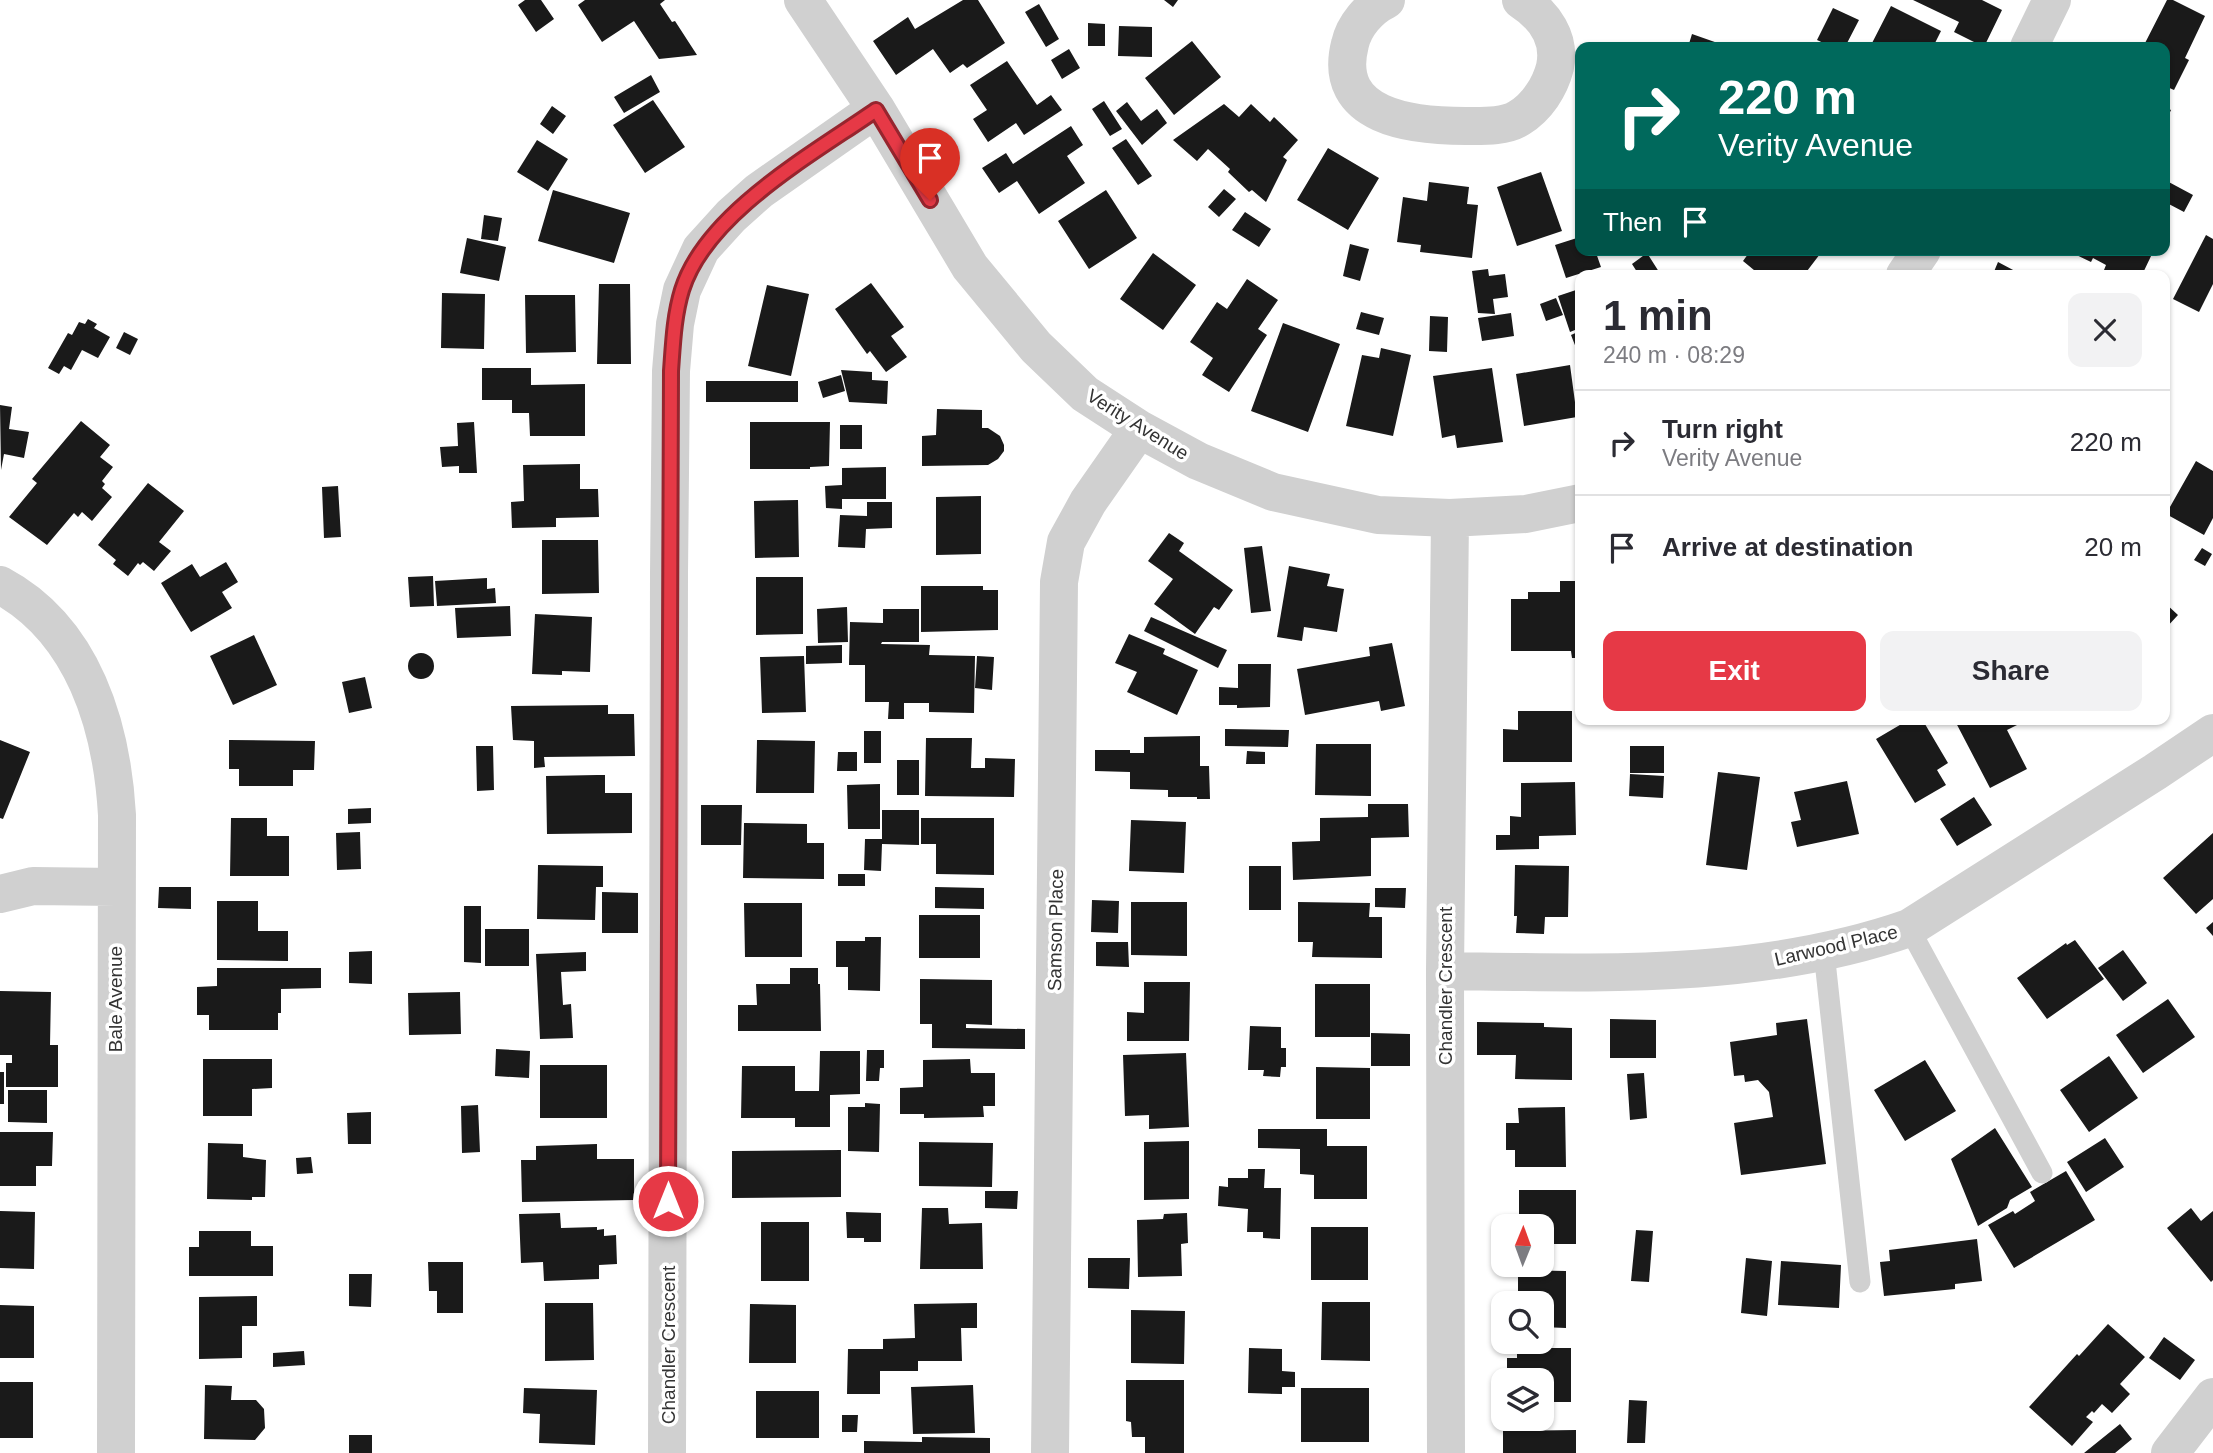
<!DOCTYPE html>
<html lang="en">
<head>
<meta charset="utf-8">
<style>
	body { margin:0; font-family:Arial,sans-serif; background:#f2f2f3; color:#2b2b33; height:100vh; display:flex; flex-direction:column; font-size:26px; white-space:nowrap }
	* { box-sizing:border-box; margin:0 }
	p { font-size:23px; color:#7c7c81 }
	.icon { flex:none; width:38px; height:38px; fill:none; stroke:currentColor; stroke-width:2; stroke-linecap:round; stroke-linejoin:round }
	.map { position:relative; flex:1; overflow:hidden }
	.details { position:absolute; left:1575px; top:270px; width:595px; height:455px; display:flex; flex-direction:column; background:#fff; border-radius:14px; box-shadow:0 2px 5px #0004 }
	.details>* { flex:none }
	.banner { position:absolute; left:1575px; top:42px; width:595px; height:214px; border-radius:14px; box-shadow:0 2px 5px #0004; background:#00695c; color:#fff; overflow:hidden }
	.needle { width:46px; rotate:1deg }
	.tools { position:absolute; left:1491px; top:1214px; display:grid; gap:14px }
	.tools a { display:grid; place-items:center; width:63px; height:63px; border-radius:14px; background:#fff; box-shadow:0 2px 5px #0004; font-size:35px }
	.pin { position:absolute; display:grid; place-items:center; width:60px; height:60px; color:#fff; margin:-72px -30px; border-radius:50% 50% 50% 0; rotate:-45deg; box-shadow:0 0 7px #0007 }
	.pin .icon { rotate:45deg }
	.me { position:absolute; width:77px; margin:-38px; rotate:0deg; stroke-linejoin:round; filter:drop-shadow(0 0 5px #0008) }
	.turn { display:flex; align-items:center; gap:24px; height:147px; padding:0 28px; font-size:32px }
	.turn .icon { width:91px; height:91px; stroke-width:2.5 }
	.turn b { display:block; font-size:49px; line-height:60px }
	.then { display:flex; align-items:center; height:66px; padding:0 28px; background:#0003; gap:14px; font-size:26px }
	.round { display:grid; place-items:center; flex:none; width:74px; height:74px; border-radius:14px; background:#f2f2f3 }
	.overview { display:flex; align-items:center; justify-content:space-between; height:119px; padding:0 28px }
	h1 { font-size:42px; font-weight:600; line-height:52px }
	.cta { display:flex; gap:14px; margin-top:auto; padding:14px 28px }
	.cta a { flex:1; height:80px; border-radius:14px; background:#e63946; color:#fff; font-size:28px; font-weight:600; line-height:80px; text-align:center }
	.cta a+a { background:#f2f2f3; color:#2b2b33 }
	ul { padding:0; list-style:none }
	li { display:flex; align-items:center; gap:21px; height:105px; padding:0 28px; border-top:2px solid #e1e1e2 }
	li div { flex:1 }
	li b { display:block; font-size:26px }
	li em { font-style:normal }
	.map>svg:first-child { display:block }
</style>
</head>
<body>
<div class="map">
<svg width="2213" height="1453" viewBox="0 0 2213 1453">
	<rect width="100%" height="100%" fill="#fff"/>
	<path fill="#1a1a1a" d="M525 0H541L554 19 536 32 518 5Z
		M585 0H665L660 4 672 22 675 21 697 55 659 59 634 21 602 42 578 5Z
		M963 0H978L1005 43 967 68 963 64 950 73 933 49 896 75 873 41 908 17 915 29Z
		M1164 0H1178L1173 7Z
		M1913 0H1982L2002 10 1984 47 1954 32 1959 22Z
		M2167 0H2173L2205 16 2185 58 2189 60 2174 90 2165 86V47H2143Z
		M1039 4 1059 39 1046 47 1025 12Z
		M1891 6 1941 31 1933 47H1870Z
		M1833 8 1859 20 1845 47H1832L1817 40Z
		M1088 23 1105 24V46H1088Z
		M1119 26 1152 27V57L1118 56Z
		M1692 34 1729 47H1688Z
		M1192 41 1221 77 1174 115 1145 78Z
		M1069 49 1080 68 1062 79 1051 60Z
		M1007 61 1037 105 1051 95 1062 110 1024 135 1016 123 988 142 973 119 987 110 970 85Z
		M651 75 660 92 624 113 614 97Z
		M653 100 685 147 645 173 613 125Z
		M1104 101 1122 129 1110 136 1092 109Z
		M1127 102 1141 121 1157 109 1167 123 1142 145 1116 111Z
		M1224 104 1239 117 1251 104 1270 122 1274 117 1298 140 1283 157 1287 160 1266 202 1252 190 1249 192 1228 172 1230 169 1208 149 1197 161 1173 140Z
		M552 106 566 116 553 134 540 124Z
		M2165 107 2171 110 2165 123Z
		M1071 126 1083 145 1067 156 1085 183 1039 214 1017 181 999 193 982 168 1006 153 1013 164Z
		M1126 139 1152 176 1138 185 1112 148Z
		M537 140 568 159 548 191 517 172Z
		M1328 148 1379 178 1348 230 1297 200Z
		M1541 172 1562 231 1517 246 1497 187Z
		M2165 180 2193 195 2184 212 2165 202Z
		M1429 182 1469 187 1467 204 1478 205 1472 258 1420 252 1421 245 1397 242 1403 197 1427 201Z
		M1224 189 1236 199 1219 217 1208 207Z
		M553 190 630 213 614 263 538 241Z
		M1106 190 1137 238 1089 269 1058 221Z
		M1245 212 1271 229 1259 247 1232 230Z
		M484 215 502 218 498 241 481 239Z
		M2206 235 2213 239V284L2199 312 2173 299Z
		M1580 237V250H1595L1601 267 1566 278 1555 245Z
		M467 238 506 247 499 281 460 273Z
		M1350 244 1369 249 1360 281 1343 276Z
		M1751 250H1815L1820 254 1804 275H1760L1743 261Z
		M2066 250H2143L2152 254 2142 275H2102L2106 265 2093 258 2091 262Z
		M1153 253 1196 285 1163 330 1120 299Z
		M1647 253 1661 275H1639L1632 264Z
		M1998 262 2015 271 2013 275 1993 274Z
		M1488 269 1489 276 1505 274 1508 297 1493 299 1495 314 1478 313 1472 271Z
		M1247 279 1278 300 1258 329 1267 335 1229 392 1202 375 1213 358 1190 342 1217 302 1227 309Z
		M871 283 904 327 891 336 907 357 886 372 870 351 867 354 835 309Z
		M599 284H630L631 364H597Z
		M767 285 809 294 791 376 748 366Z
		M1576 290 1580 303V328L1570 332 1558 296Z
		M442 293 485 294 484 349 441 348Z
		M525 295H575L576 352 526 353Z
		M1556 298 1563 315 1546 321 1540 304Z
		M1361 312 1384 318 1379 335 1356 329Z
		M1511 313 1514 336 1482 341 1478 318Z
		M1430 316 1448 317 1447 352 1429 351Z
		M88 319 97 324 94 328 110 337 98 358 82 350 71 370 64 366 59 374 48 368 68 333 72 335 79 322 85 324Z
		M1283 323 1340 344 1308 432 1251 411Z
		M1580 331V358L1571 335Z
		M124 332 138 339 130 355 116 348Z
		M1381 348 1411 355 1393 436 1346 426 1362 355 1379 358Z
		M1570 365 1577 417 1524 426 1516 374Z
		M482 368H531V385L585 384V436H530L529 413H512V400H482Z
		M1492 368 1503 442 1457 448 1455 435 1442 438 1433 376Z
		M841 370 872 372V380L888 381 887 404 849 402Z
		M841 375 845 391 823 398 818 382Z
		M706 381H798V402H706Z
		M0 405 12 407 9 429 29 432 24 458 4 454 1 470Z
		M937 409 982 410V428H988L1000 436 1004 445V451L998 459 988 465 922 466V436L936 435Z
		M81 421 110 445 100 457 113 467 102 481 105 484 102 488 112 497 92 521 82 512 78 517 74 513 47 545 9 517 37 483 32 479Z
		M474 422 477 473H459V466L442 467 440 447 458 446 457 423Z
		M750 422H830L829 466 810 467V469H750Z
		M840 425H862V449H840Z
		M2196 461 2213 471V518L2204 535 2166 514Z
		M580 464V489H598L599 517 556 518V527L512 528 511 502 524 501 523 465Z
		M886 467V499H842V509L826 508 825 486 842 485V468Z
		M148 483 184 511 159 542 171 551 154 571 143 562 140 565 138 563 128 576 113 564 116 560 98 545Z
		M338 486 341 537 324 538 322 487Z
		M981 496V554L936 555V497Z
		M798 500 799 557 755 558 754 501Z
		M867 502H892V528L866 529 865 548 838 547 840 515 867 516Z
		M1169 533 1184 543 1179 551 1233 590 1219 610 1214 607 1195 634 1154 604 1173 579 1148 561Z
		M542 540H598L599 593 542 594Z
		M1262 546 1271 611 1251 613 1244 548Z
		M2202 548 2212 554 2205 566 2194 560Z
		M226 562 238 582 222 592 232 608 191 632 161 583 192 564 200 577Z
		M1289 566 1330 574 1327 586 1344 589 1337 632 1304 627 1302 641 1277 637Z
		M433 576 434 606 410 607 408 577Z
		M756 577H803V634L756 635Z
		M487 578V589L495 588 496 603 437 606 435 581Z
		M1560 581H1580V658H1572L1571 651H1511V599H1528V592H1560Z
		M921 586H983V590H998V630L921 632Z
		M2165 603 2178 615 2165 629Z
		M510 606 511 636 457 638 455 608Z
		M847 607 848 642 818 643 817 609Z
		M883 609H919V642H882L881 644 930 645 929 655 975 656 974 713 929 712V703H904V719H888L889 702H865V665H849L850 622 883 623Z
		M535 614 592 617 590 672 562 671V675L532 674Z
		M1151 617 1227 650 1218 668 1144 631Z
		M1129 634 1165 649 1163 654 1198 670 1177 715 1127 692 1137 672 1115 663Z
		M254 635 277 685 233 705 210 656Z
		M1392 643 1405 706 1381 711 1379 701 1305 715 1297 669 1370 656 1369 647Z
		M842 645V663L806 664V646Z
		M408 666a13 13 0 1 1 26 0a13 13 0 1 1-26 0Z
		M804 656 806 712 762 713 760 657Z
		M977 656 994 657 992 690 975 688Z
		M1238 664H1271L1270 707 1237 708V705H1219V687L1238 688Z
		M365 677 372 708 349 713 342 682Z
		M608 705V714H634L635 756 544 757 545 767 534 768V741L513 740 511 706Z
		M1518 711H1572V762H1503V729L1518 730Z
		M1910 719H1922L1948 763 1937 770 1946 785 1915 803 1876 739Z
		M1954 719H2029L2007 730 2027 769 1990 788Z
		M1225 729 1289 730 1288 747 1225 746Z
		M864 731H881V763H864Z
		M1200 736V766H1209L1210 799H1197V797H1168V790L1130 789V772L1095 771V750H1130V753H1144V737Z
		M926 738H972L971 768H985V758L1015 759 1014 797 925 796Z
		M0 740 30 752 3 819 0 818Z
		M229 740 315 741 314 770H293V786H239V769H229Z
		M757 740 815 741 814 793H756Z
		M1316 744H1371V796L1315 795Z
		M476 746H493L494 790 477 791Z
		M1630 746H1664V773H1630Z
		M1247 751 1265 752V764H1246Z
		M838 752H857V771H837Z
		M897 760H919V795H897Z
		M1718 772 1760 777 1747 870 1706 865Z
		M1630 774 1664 776 1663 798 1629 796Z
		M597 775H605V793H632V833L547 834 546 776Z
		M1847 781 1859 834 1797 847 1791 822 1801 820 1794 792Z
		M1575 782 1576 835 1539 836V849L1496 850V835H1510V816L1521 817V783Z
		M880 784V829H848L847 785Z
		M1974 797 1992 825 1957 846 1940 819Z
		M1368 804H1408L1409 837 1371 838V876L1293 880 1292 842 1320 841V818L1368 817Z
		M701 805H742L741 845H701Z
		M371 808V823L348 824V809Z
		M882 810H919V845L882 844 881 871 864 870 865 839H882Z
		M231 818H267V836H289V876H230Z
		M921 818H994V875L936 874V844H921Z
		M1131 820 1186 822 1184 873 1129 871Z
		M744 823 807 824V843H824V879L743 878Z
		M360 832 361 869 337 870 336 833Z
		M2213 833V899L2196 914 2163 878Z
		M538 865 603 866V887H596L595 920 537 919Z
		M1515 865 1569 866 1568 917H1545L1544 934 1516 933 1517 916H1514Z
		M1249 866H1281V910H1249Z
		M838 874H865V886H838Z
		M159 887H191V909L158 908Z
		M935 887 984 888V909L935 908Z
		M1375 888H1406L1405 908 1375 907Z
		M602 892 638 893V933H602Z
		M1092 900 1119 901 1118 933 1091 932Z
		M217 901H258V931H288V961L217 960Z
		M1131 902H1187V956L1131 955Z
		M1298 902 1370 903 1369 917H1382V958L1312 957 1313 942H1298Z
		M744 903H802V957H745Z
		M464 906H481V963L464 962Z
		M919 915H980V958H919Z
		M2213 922V936L2206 928Z
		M485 929H529V966H485Z
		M865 937H881L880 991 848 990V967H836V941H865Z
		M2075 940 2104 979 2047 1019 2017 978 2066 943 2067 945Z
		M1096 942H1128L1129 967 1096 966Z
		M2123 950 2147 983 2123 1001 2098 968Z
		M372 951V984L349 983V952Z
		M586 952V971L561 972 563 1005 571 1004 573 1038 540 1039 536 954Z
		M217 968H321V988L281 989V1013H278V1030H209V1015H197V987L217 986Z
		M790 968H818V984H820L821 1031H738V1005H757L756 984H790Z
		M920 979 992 980V1025L966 1024V1028L1025 1029V1049L932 1048V1024H920Z
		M1144 982H1190L1189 1041H1127V1012L1144 1013Z
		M1315 984H1370V1037H1315Z
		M0 991 51 992 50 1045H58V1087H6V1063H12V1055H0Z
		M460 992 461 1034 409 1035 408 993Z
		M2168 999 2195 1037 2143 1073 2116 1035Z
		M1610 1019 1656 1020V1058H1610Z
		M1807 1019 1826 1164 1741 1175 1734 1123 1773 1117 1769 1092 1758 1080 1745 1082 1744 1075 1734 1076 1730 1042 1777 1035 1776 1023Z
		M1477 1022 1544 1023V1027L1572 1028V1080L1515 1079 1516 1055H1477Z
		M1250 1026 1281 1027V1048H1286V1067H1281L1280 1077 1263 1076 1264 1070H1248Z
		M1371 1033 1410 1034V1066H1371Z
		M496 1049 530 1051 529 1078 495 1076Z
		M867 1050H884V1068H880L879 1081H866Z
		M820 1051H860V1094L830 1095V1127H795V1118H741L742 1066H795V1091H819Z
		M1186 1053 1189 1127 1149 1129V1115L1125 1116 1123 1055Z
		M2109 1056 2138 1098 2089 1132 2060 1090Z
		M203 1059H272V1088L252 1089V1116H203Z
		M970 1059 971 1073H995V1106H983L984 1117 924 1118V1114H900V1088L923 1087V1060Z
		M1925 1060 1956 1111 1905 1141 1874 1090Z
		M540 1065H607V1118H540Z
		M1316 1067 1370 1068V1119H1316Z
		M0 1072H4V1104H0Z
		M1644 1073 1647 1118 1630 1120 1627 1074Z
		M8 1090H47V1123L8 1122Z
		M865 1103 880 1104 879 1152 848 1151V1107H865Z
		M478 1105 480 1152 462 1153 461 1106Z
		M1565 1107 1566 1167H1515V1150H1506V1123H1519L1518 1108Z
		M371 1112V1144H348L347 1113Z
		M1995 1128 2032 1187 2010 1200 2007 1208 1978 1226 1951 1159Z
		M1258 1129H1327V1146H1367V1199H1314V1175L1300 1174V1149L1258 1148Z
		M0 1132H53L52 1166H36V1186H0Z
		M2105 1138 2124 1167 2086 1192 2067 1162Z
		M1189 1141V1199L1144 1200V1142Z
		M919 1142 993 1143 992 1187 919 1186Z
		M208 1143 243 1144V1157L266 1160 265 1197H252V1200L207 1199Z
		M597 1144V1159H634V1200L522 1202 521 1160H536V1146Z
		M841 1150V1197L732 1198V1151Z
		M311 1157 313 1173 297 1174 296 1158Z
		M1248 1169H1265L1264 1188H1281L1280 1239 1263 1238V1232H1247L1248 1209 1218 1206 1219 1186 1228 1187V1178H1248Z
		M2066 1171 2095 1220 2014 1268 1988 1225 2013 1211 2015 1214 2035 1201 2030 1192Z
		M1519 1190H1576V1244H1542V1227H1519Z
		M985 1191H1018L1017 1209 985 1208Z
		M922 1208H948L949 1224 982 1223 983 1269H920Z
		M2191 1208 2201 1221 2213 1211V1280L2211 1282 2167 1228Z
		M0 1211 35 1212 34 1269 0 1268Z
		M846 1212 881 1213V1242H864V1238H847Z
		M560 1213 561 1228 597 1227V1230L604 1229V1236L616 1235 617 1264 599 1265V1279L544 1281 543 1262 521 1263 519 1214Z
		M1187 1213 1188 1243 1181 1244 1182 1276 1138 1277 1137 1220 1163 1219 1164 1214Z
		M761 1222H809V1281H761Z
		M1311 1227H1368V1280H1311Z
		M1636 1230 1653 1231 1649 1282 1631 1281Z
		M199 1231H251V1246H273V1276H189V1247H199Z
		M1977 1239 1982 1281 1955 1284V1289L1884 1296 1880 1262 1890 1261 1889 1250Z
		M1088 1258H1130L1129 1289 1088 1288Z
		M1746 1258 1772 1261 1767 1316 1741 1313Z
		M1781 1261 1841 1265 1839 1308 1778 1305Z
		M428 1262H463V1313H437V1291H429Z
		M1518 1270 1566 1271V1328L1542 1327V1304H1518Z
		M349 1274H372L371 1307 349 1306Z
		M257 1296V1326H242V1358L199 1359V1297Z
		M1322 1302H1370V1361L1321 1360Z
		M545 1303H593L594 1360 545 1361Z
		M977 1303V1328H961L962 1361H918V1371H880V1394H847L848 1349H883V1339L915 1338 914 1304Z
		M750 1304 796 1305V1363H749Z
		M0 1305 34 1306V1358H0Z
		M1131 1310 1185 1311 1184 1364 1131 1363Z
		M2108 1324 2145 1357 2120 1384 2130 1394 2112 1413 2102 1404 2094 1413 2092 1411 2086 1417 2093 1422 2072 1446 2029 1407 2077 1354 2079 1356Z
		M2164 1337 2195 1360 2180 1380 2149 1358Z
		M1249 1348 1282 1349V1371L1295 1372V1387H1282V1394L1248 1393Z
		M1517 1348H1571V1402H1542V1381H1507V1358H1517Z
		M304 1351 305 1365 273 1367V1353Z
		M1126 1380H1184V1453H1145V1437H1132L1131 1422 1126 1421Z
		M0 1382H33V1438H0Z
		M205 1385 232 1386 231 1400H256L264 1409 265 1428 255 1440 204 1439Z
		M973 1385 975 1433 913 1434 911 1387Z
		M524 1388 597 1390 595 1445 539 1443 540 1414 523 1413Z
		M1301 1388H1369V1442H1301Z
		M756 1391H819V1438H756Z
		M1629 1400 1647 1401 1645 1443H1627Z
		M842 1415H858L857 1432H842Z
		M2120 1424 2132 1439 2115 1453H2084Z
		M1576 1430V1453H1503V1431Z
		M349 1435H372V1453H349Z
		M922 1437 990 1438V1453H864V1441L922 1442Z"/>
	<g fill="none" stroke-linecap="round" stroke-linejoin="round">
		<path stroke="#d0d0d0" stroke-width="21" d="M1909 928 2042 1173
			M1824 952 1860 1282"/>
		<path stroke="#d0d0d0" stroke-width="38" d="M803 0 876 109 970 267 1036 347 1085 394 1139 429 1198 461 1273 492 1378 515 1450 518 1526 514 1580 503
			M1386 0C1369 8 1354 26 1350 44 1331 118 1413 126 1466 126 1483 126 1505 127 1519 118 1537 107 1550 87 1555 67 1561 38 1544 15 1521 0
			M2029 47 2052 0
			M1905 275 1922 250
			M0 585C84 630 112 727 117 815L116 1453
			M0 894 33 886 116 887
			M1445 971C1600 973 1760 980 1909 928L2155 772 2213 733
			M667 1453 669 574 671 371 675 324 682 290 701 249 731 216 759 191 876 109
			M1050 1453 1059 582 1066 542 1088 502 1139 429
			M1446 1453 1445 971 1450 518
			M2170 1453 2213 1397"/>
	</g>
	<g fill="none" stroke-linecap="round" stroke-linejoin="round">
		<defs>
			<path id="route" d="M668 1201 671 371C673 344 674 316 682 290 706 213 813 154 876 110L930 200"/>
		</defs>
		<use href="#route" stroke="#96252e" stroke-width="18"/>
		<use href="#route" stroke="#e63946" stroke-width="12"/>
	</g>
	<g text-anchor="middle" stroke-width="7" stroke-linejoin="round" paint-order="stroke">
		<g font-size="19" fill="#333" stroke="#fff">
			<text transform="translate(1138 424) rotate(32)" y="7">Verity Avenue</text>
			<text transform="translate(1055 930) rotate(-89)" y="7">Samson Place</text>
			<text transform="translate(1836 945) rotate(-13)" y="7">Larwood Place</text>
			<text transform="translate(1445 986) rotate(-90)" y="7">Chandler Crescent</text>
			<text transform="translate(115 999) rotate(-90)" y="7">Bale Avenue</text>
			<text transform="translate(668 1345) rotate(-90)" y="7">Chandler Crescent</text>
		</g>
	</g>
</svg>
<div class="tools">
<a><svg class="needle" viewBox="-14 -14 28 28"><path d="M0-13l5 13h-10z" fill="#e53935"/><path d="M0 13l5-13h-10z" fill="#7c7c81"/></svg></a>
<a><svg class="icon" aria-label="search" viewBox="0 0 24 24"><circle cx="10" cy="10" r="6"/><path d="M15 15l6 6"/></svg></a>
<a><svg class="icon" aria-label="layers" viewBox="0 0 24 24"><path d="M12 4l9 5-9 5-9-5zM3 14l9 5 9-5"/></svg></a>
</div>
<div class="pin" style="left:930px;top:200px;background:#d93025"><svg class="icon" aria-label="arrive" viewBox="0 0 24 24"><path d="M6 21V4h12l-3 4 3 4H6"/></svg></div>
<svg class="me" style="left:668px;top:1201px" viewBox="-20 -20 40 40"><circle r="17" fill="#e63946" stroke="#fff" stroke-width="3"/><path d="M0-11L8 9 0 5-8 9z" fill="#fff"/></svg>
<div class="banner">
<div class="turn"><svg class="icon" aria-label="right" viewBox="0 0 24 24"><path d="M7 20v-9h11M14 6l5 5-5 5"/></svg><div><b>220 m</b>Verity Avenue</div></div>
<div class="then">Then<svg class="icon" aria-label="arrive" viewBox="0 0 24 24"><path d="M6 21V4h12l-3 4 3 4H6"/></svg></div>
</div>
<section class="details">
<div class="overview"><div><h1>1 min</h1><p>240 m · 08:29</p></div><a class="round"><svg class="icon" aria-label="close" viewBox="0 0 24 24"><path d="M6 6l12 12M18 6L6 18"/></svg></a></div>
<ul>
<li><svg class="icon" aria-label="right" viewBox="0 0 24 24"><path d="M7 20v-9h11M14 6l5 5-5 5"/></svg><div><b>Turn right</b><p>Verity Avenue</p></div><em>220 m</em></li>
<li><svg class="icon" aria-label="arrive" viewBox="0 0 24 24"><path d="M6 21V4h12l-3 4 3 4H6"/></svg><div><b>Arrive at destination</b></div><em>20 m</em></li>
</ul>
<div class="cta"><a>Exit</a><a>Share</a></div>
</section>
</div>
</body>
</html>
